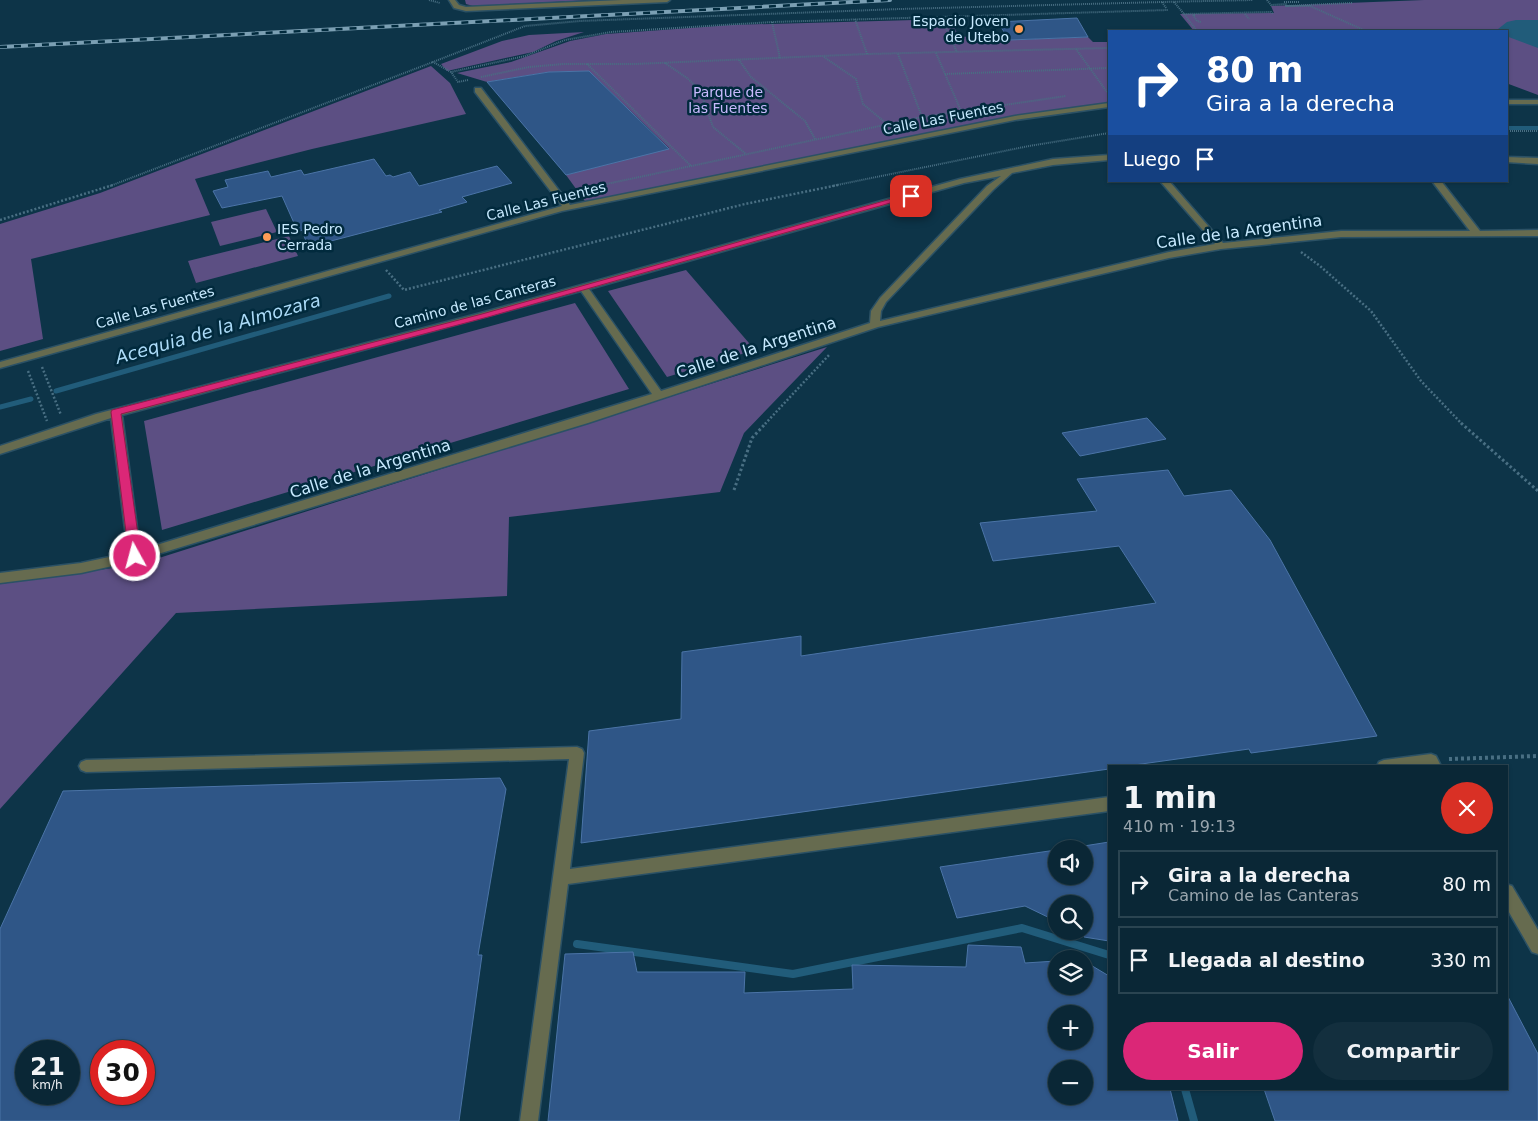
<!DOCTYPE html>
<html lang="es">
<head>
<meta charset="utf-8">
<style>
	body { margin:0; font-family:"DejaVu Sans",sans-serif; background:#132f3e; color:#f1f3f6; height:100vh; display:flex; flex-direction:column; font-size:19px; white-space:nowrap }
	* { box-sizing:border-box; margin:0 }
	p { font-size:16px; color:#99a5ad }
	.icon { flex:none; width:28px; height:28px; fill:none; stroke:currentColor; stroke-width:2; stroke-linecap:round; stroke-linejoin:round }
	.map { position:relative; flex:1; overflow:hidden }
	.panel { position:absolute; left:1108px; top:765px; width:400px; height:325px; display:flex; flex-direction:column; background:#0a2736; border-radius:0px; box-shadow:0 1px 4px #0004,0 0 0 1px #2a4451 }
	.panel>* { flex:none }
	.guide { position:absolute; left:1108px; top:30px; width:400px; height:152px; border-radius:0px; box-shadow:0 1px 4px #0004,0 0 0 1px #2a4451; background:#1a4fa0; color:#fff; overflow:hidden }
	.fabs { position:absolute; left:1048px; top:840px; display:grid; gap:10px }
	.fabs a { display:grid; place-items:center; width:45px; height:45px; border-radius:50%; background:#0a2736; box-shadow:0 1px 4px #0004,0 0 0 1px #2a4451; font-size:25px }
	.speed { position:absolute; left:15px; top:1040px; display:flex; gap:10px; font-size:25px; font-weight:700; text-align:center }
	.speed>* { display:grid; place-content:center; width:65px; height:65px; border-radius:50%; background:#0a2736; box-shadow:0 1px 4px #0004,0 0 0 1px #2a4451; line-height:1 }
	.speed small { font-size:12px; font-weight:400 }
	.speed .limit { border:8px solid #d22; background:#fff; color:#111 }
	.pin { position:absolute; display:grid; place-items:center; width:42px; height:42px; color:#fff; margin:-21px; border-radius:10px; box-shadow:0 2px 8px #0006 }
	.me { position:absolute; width:55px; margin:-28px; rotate:353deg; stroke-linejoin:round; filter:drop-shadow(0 0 4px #0008) }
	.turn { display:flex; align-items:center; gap:18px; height:105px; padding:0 15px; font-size:22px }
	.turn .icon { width:65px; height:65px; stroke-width:2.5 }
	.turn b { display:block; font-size:35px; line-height:42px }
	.then { display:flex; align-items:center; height:48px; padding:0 15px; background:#0003; gap:10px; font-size:19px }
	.round { display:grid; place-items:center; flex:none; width:52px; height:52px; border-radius:26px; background:#132f3e }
	.head { display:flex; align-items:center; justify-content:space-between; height:85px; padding:0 15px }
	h1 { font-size:30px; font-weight:600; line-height:38px }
	.primary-button { display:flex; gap:10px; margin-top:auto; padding:10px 15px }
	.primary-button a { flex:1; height:58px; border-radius:30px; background:#db2777; color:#fff; font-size:20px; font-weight:600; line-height:58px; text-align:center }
	.primary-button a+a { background:#132f3e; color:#f1f3f6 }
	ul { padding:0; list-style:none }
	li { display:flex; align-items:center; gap:15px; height:68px; margin:0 10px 8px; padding:0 5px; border:2px solid #2a4451; border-radius:0px }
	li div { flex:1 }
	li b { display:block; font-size:19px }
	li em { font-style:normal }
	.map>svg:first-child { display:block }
</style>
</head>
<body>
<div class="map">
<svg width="1538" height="1121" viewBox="0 0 1538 1121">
	<rect width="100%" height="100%" fill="#0d3448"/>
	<path fill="#5c4f83" d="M465 0H593L473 6 466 4Z
		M1424 0H1538V95L1506 83V31H1194L1180 14 1274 13 1271 6Z
		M950 19 959 37 1006 35 1009 40 1088 37 1093 42H1109V105L940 133 587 204 566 175 669 148 589 71 549 72 487 82 457 73 511 62 570 41 606 34 732 25Z
		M584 32 556 41 533 52 447 71 441 64 502 41 529 35Z
		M431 66 450 83 466 114 312 149 195 179 210 215 31 259 43 339 0 351V224L100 193Z
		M266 209 277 232 220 246 211 222Z
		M289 236 298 256 196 283 188 261Z
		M686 270 755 350 667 377 608 291Z
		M575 303 629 389 162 530 144 421Z
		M827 347 744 433 720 492 509 517 507 596 176 613 0 809V584L140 564Z"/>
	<path fill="#215c7a" d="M1516 20H1538V48L1506 36V31H1500L1498 29 1507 22Z"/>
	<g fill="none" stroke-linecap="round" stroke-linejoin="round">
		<path stroke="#215c7a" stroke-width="4" d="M1506 128H1538"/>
		<path stroke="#215c7a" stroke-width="5" d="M56 391 389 296
			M0 407 31 399"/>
		<path stroke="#215c7a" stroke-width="8" d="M577 944 793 974 1022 928 1109 955
			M1185 1089 1194 1121"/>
	</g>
	<path fill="#2f5687" stroke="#4b74a7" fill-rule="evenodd" d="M1077 18 1088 37 1009 40 998 22Z
		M589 71 669 149 566 175 487 82 549 72Z
		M374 159 386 176 390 175 393 177 410 172 419 186 497 166 512 183 462 197 467 202 439 210 442 212 308 247 302 230 298 232 282 196 222 208 213 191 228 187 225 180 268 171 271 177 301 170 304 175Z
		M1147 418 1166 439 1080 456 1062 433Z
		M1168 470 1184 496 1231 490 1270 540 1377 736 1251 753 1249 749 1127 766H1109V769L581 843 589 731 681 719 682 652 801 636V656L1156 603 1119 546 993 561 980 523 1097 511 1077 479Z
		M500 778 506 789 478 955H482L459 1121H0V929L63 791ZM26 1051H69V1094H26ZM101 1051H144V1094H101Z
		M1109 842V941L1084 937V934L1078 931H1084V904H1056V921L1025 906 957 918 940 867 1056 850V876H1084V849H1065Z
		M968 945 1021 947 1025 963 1056 961V986H1084V961L1109 976V1089H1170L1178 1121H548L565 954 633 952 637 972H745L744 993 853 989 852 965 966 967ZM1056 1014H1084V1041H1056ZM1056 1069H1084V1096H1056Z
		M1506 993 1538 1054V1121H1275L1264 1089H1506Z"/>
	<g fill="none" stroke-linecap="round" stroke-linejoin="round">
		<defs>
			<path id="minor" d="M449 0H455L459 5 466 7 622 0H670L667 2 466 11 454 8Z
				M475 88H481L570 205 1015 116 1109 103V107L1015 120 562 211 0 368V362L562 206 475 92Z
				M1506 100H1538V104H1506Z
				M1109 155V160L1053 165 1012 173 993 190 886 302 881 311 880 321 1169 252 1215 244 1160 181H1169L1223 243 1341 231H1470L1432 181H1441L1480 231 1538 230V236L1341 237 1221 249 1169 258 878 327 588 423 135 561 81 573 0 583V573L81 563 128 553 111 418 0 454V446L96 414 481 313 960 179 1053 159ZM1001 176 987 186 880 298 871 311 870 323 661 391 589 289 964 183ZM581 291 652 394 140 550 122 415Z
				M1506 157 1538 158V164L1506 162Z
				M577 747 582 749 584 753 570 869 1109 797V811L568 884 538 1121H520L569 759 86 772 81 770 79 766 81 762 86 760Z
				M1431 754 1436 756 1441 766H1377L1379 762 1384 760Z
				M1506 884 1512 886 1538 930V954L1532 952 1506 907Z"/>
		</defs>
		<use href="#minor" stroke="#2b5165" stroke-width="3"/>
		<path stroke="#496f83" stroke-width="2" stroke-dasharray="1 1" stroke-linecap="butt" d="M429 0 440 3
			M1267 0 1271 5 1287 4
			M1174 2 1184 14 1271 12 1273 14
			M1284 2H1299
			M1352 3 1285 6H1310L1366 31
			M1166 8 1162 2 1253 0
			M1184 14 1197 31
			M1245 14 1249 19
			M1195 15H1193L1197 21 1201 22
			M941 17 957 52
			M855 19 867 54
			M772 22 780 58
			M1076 49 1107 92
			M936 53 961 111
			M898 54 922 117
			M824 57 856 79 863 104 887 124
			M739 60 751 77 805 121 815 139
			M665 63 687 78 700 90 713 127 746 154
			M587 64 691 166
			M451 72 433 62 525 26 580 21 900 9 1162 2
			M945 74 1109 68
			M481 77 529 67 563 64H635L867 54 1109 48
			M468 80 458 82 451 72 525 56 565 40 611 32 772 22 1168 10
			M1506 131H1538
			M110 186 433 62
			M597 186 922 117 1066 96
			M832 186 1029 146 1109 133"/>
		<path stroke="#496f83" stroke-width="2.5" stroke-dasharray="2 2" stroke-linecap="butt" d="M590 191 589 188 603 185
			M0 220 113 185
			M1301 252 1320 266 1371 311 1421 381 1462 424
			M386 270 404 290 745 204 838 185
			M42 367 61 415
			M28 371 47 421
			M765 424 829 355"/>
		<path stroke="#496f83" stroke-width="3" stroke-dasharray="2.5 2.5" stroke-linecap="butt" d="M1461 423 1538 491
			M734 490 752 438 766 423"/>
		<path stroke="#496f83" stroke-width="4" stroke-dasharray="3 3" stroke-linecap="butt" d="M1449 759 1538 756"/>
		<use href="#minor" fill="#666b4f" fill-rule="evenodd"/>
		<defs>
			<path id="rail" d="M0 47 890 0"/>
		</defs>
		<use href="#rail" stroke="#7b9fb3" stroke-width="4"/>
		<use href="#rail" stroke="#012a3d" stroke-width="2.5" stroke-dasharray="7" stroke-linecap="butt"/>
	</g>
	<path fill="#db2777" stroke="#8e194d" d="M909 194 915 196 488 317 121 414 141 556 135 560 129 556 111 412 112 410 482 314Z"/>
	<g fill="#fd9c56" stroke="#012a3d" stroke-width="2">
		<circle cx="1019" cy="29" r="5"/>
		<circle cx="267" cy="237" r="5"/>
	</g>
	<g text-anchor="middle" stroke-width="5" stroke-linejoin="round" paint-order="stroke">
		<g font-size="14" fill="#c7e9fe" stroke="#012a3d" text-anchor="end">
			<text x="1009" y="26">Espacio Joven<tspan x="1009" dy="16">de Utebo</tspan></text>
			<text x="277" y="234" text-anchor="start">IES Pedro<tspan x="277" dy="16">Cerrada</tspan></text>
		</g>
		<g font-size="14" fill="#c8b9fd" stroke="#012a3d">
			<text x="728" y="97">Parque de<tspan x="728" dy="16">las Fuentes</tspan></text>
		</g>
		<g font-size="14" fill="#c7e9fe" stroke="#012a3d">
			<text transform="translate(943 118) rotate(-11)" y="5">Calle Las Fuentes</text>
			<text transform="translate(546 201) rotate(-14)" y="5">Calle Las Fuentes</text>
			<text transform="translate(475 302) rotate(-15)" y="5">Camino de las Canteras</text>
			<text transform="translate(155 307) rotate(-16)" y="5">Calle Las Fuentes</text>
		</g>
		<g font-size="16" fill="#c7e9fe" stroke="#012a3d">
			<text transform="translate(1239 231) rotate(-8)" y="6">Calle de la Argentina</text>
			<text transform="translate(756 347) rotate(-18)" y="6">Calle de la Argentina</text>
			<text transform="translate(370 468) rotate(-17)" y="6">Calle de la Argentina</text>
		</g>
		<g font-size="18" font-style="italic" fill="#acdbf8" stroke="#012a3d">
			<text transform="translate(218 329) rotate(-16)" y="6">Acequia de la Almozara</text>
		</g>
	</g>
</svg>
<div class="fabs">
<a><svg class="icon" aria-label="sound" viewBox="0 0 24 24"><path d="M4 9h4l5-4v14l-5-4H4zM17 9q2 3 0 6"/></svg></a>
<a><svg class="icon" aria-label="search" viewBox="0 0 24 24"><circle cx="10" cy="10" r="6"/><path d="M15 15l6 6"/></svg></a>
<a><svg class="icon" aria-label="layers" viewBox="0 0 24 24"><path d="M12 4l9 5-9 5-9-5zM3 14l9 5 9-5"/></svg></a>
<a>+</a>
<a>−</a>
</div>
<div class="speed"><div>21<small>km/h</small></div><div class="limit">30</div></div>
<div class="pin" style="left:911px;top:196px;background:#d93025"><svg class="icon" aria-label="arrive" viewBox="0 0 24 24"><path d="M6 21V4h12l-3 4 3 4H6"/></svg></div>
<svg class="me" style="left:135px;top:556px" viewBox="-20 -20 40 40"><circle r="17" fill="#db2777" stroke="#fff" stroke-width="3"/><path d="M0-11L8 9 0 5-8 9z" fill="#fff"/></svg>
<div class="guide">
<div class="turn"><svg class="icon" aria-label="right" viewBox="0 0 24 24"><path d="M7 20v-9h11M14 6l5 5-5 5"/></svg><div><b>80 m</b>Gira a la derecha</div></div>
<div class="then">Luego<svg class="icon" aria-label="arrive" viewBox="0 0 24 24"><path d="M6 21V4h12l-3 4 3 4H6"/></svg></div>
</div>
<section class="panel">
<div class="head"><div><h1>1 min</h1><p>410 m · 19:13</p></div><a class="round" style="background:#d93025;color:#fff"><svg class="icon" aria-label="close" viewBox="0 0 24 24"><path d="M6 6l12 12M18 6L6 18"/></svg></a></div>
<ul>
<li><svg class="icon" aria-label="right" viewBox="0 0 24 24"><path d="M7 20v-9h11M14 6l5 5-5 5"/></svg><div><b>Gira a la derecha</b><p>Camino de las Canteras</p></div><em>80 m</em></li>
<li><svg class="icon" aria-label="arrive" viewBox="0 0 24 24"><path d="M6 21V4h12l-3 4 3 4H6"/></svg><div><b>Llegada al destino</b></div><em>330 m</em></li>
</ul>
<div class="primary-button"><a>Salir</a><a>Compartir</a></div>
</section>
</div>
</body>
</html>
